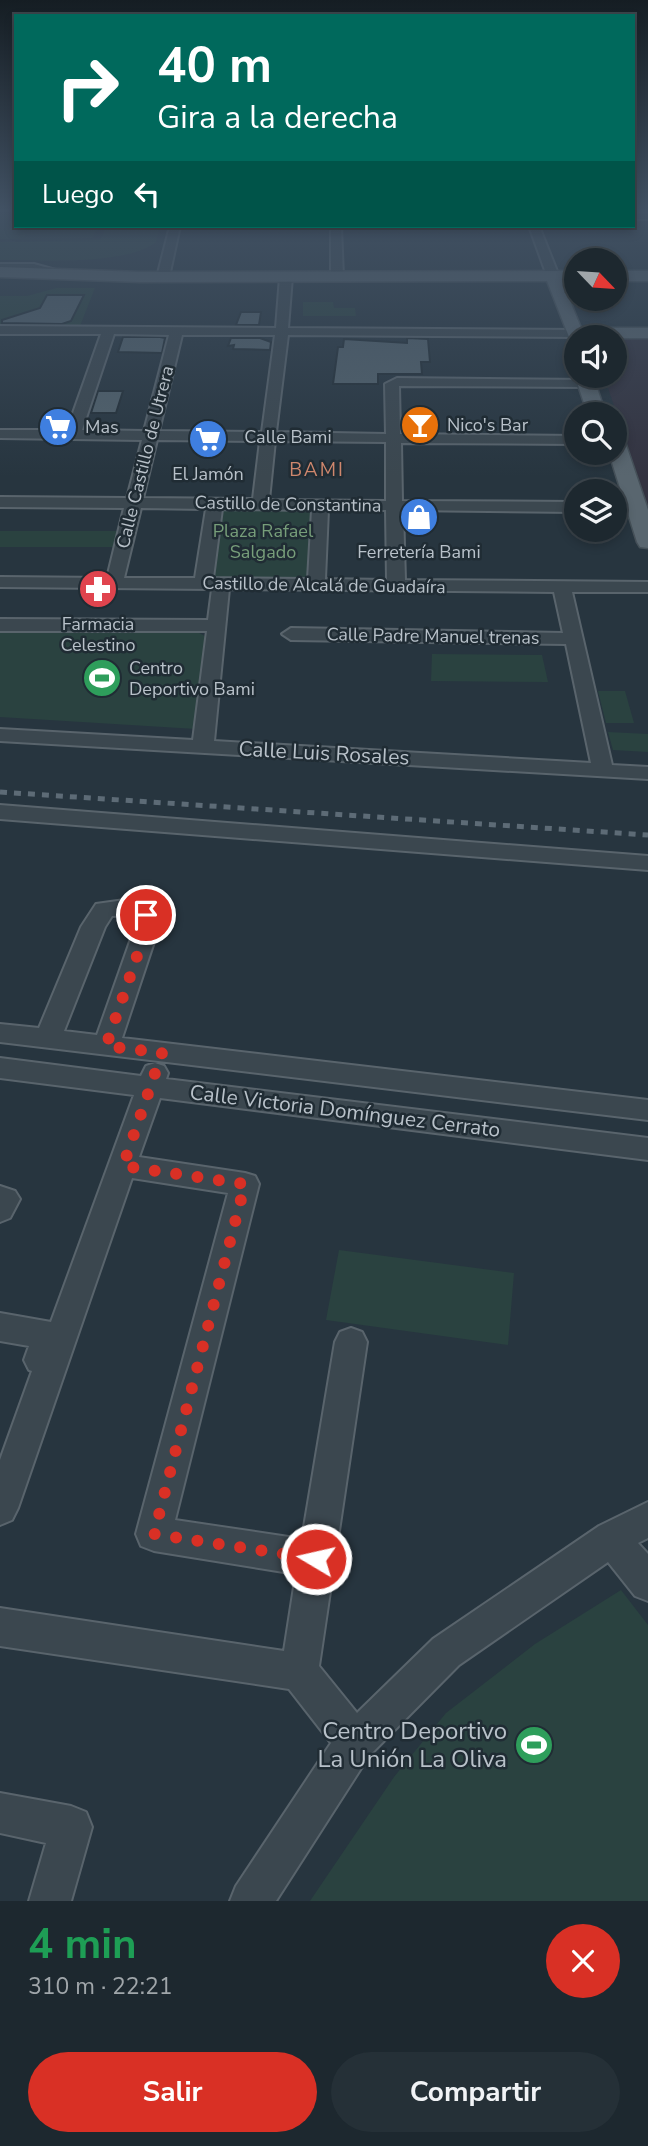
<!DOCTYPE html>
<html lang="es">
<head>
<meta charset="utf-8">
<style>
	body { margin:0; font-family:"Nunito Sans",sans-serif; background:#253037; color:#f1f3f6; height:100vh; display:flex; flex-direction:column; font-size:26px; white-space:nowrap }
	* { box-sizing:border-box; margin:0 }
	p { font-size:23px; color:#a0a6aa }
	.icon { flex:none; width:38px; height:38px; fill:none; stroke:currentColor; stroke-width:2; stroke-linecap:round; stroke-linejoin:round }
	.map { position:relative; height:1901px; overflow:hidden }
	.sheet { display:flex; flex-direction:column; background:#1d282f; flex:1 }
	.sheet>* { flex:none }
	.banner { position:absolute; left:14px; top:14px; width:621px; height:214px; border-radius:0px; box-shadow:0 4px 10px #0003,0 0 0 2px #3b444b; background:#00695c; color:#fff; overflow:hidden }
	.needle { width:46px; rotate:115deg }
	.buttons { position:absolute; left:564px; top:248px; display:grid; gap:14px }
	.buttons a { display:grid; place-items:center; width:63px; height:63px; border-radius:50%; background:#1d282f; box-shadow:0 4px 10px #0003,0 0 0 2px #3b444b; font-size:35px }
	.pin { position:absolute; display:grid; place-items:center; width:60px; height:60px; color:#fff; margin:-30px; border:4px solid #fff; border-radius:50%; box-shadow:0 2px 7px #0007 }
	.me { position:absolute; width:77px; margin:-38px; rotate:279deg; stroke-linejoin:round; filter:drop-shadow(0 0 5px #0008) }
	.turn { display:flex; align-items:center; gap:24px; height:147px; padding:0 28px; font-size:32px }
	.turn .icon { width:91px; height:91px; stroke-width:2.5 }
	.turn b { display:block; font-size:49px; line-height:60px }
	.then { display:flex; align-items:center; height:66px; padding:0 28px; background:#0003; gap:14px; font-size:26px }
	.round { display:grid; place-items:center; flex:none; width:74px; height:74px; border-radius:37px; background:#253037 }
	.head { display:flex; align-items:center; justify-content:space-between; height:119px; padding:0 28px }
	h1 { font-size:42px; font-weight:700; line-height:52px; color:#1e9e55 }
	.cta { display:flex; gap:14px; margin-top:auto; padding:14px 28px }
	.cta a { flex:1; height:80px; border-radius:42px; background:#d93025; color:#fff; font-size:28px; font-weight:700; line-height:80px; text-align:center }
	.cta a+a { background:#253037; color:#f1f3f6 }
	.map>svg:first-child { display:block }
</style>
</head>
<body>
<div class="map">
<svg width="648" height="1901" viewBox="0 0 648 1901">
	<rect width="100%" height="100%" fill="#27353f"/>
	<path fill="#333340" d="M614 338H648V507L604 376H614Z"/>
	<path fill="#2a4240" d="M0 214H16V226H97L93 238 0 239Z
		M107 226H160L156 242C127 266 38 260 0 260V242L100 240Z
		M56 288H95L80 326 0 325V296H27Z
		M303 302H333L334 308H355L356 316H303Z
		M220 506 318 507 313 578 207 577Z
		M0 531H120L113 547H0Z
		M0 628 194 630 210 639 196 729 0 717Z
		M432 654 542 655 548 682 431 681Z
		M598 691H625L634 723H606Z
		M608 732 648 734V752L613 750Z
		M339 1250 514 1273 508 1345 326 1320Z
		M621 1590 648 1625V1901H310L394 1777 446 1713 535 1644Z"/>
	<path fill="#52626c" stroke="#222e36" stroke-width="2" d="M47 295H84L71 321 62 324 2 323V320L40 308Z
		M241 312H261L259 325H236Z
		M123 337H160L165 338 162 353 118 352Z
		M231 338H260L271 342 270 350 233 349 234 345 228 346Z
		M407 338 428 339 430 362H421L422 374H378V384H333L338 347H343L344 339 407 343Z
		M98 391H123L116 413H91Z"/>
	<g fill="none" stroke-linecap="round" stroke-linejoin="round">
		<defs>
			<path id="minor" d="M634 213H648V219H634Z
				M170 226H180L169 277 163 281 157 277Z
				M331 226H341L343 277 337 281 331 277Z
				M529 226H539L559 276 557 278 547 276Z
				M0 264H34L70 274 64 278 34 270H0Z
				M286 273 292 277 288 328 582 330V336L577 337 288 335 276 432 386 434 385 384 397 378 590 380 592 383 585 387 399 386 400 434 576 436V444L401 443 402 501 576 502V512L403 510 405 580 648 582V592H572L612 765 648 767V779L0 741V729L193 740 207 631H0V619L208 620 212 589 0 587V577L107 578 124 508 0 507V497L127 498 142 440 0 438V430H67L101 334H0V326L276 328 280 277ZM114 334 169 335 144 431 82 430ZM182 335H275L262 432 159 431ZM157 440 260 441 253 499 143 498ZM275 441 386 442V501L269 500ZM141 508 206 509 195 578H124ZM222 509 312 510 308 579 213 578ZM328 510H386L387 580 325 579ZM229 589 554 592 563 633 291 628 282 634 291 640 566 644 591 763 214 741Z
				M614 502 637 503 645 508 637 513 614 512Z
				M0 805 648 856V870L0 819Z
				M132 899C155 905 158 910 157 933L122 1038 648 1100V1120L0 1042V1024L39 1028 81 927 96 904ZM128 915 134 918 133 933 97 1035 64 1031 105 927 112 916Z
				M0 1058 141 1076 146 1066 155 1063 164 1066 168 1073 166 1079 648 1138V1160L160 1098 139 1157 245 1173 255 1176 259 1184 175 1520 302 1539 335 1342 340 1332 351 1328 362 1332 367 1342 319 1666 357 1713 433 1639 599 1526 648 1502V1538L638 1543 648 1554V1601L635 1596 608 1562 459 1665 369 1756 276 1901H230L236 1886 331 1743 289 1689 0 1646V1608L284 1651 296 1574 154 1551 141 1546 136 1534 228 1193 132 1178 18 1508 12 1520 0 1525V1460L32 1371 29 1370 24 1360 29 1346 0 1341V1313L51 1322 134 1095 0 1078Z
				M0 1186 15 1191 20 1199 10 1218 0 1222Z
				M0 1793 71 1806 86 1812 92 1827 71 1901H29L46 1843 0 1833Z"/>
			<path id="major" d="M0 267 140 272 576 271V281H562L581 328H648V338H576V343L571 342 547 281 140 282 0 277Z
				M614 271H648V281H614Z
				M575 376H593L606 415H588Z
				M614 433 624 439 648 510V548L640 547 637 542 609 453H614Z"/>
		</defs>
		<use href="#minor" stroke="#59646c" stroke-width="4"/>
		<use href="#major" stroke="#455058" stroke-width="3"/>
		<use href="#minor" fill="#3b474f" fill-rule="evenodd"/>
		<use href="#major" fill="#59666f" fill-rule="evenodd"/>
		<path stroke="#5d6b76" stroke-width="5" stroke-dasharray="7 7" stroke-linecap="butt" d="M0 792 648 835"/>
	</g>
	<linearGradient id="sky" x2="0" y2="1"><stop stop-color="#151d23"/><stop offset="0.44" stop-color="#415163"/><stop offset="1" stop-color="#415163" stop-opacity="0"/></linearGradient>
	<rect width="648" height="477" fill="url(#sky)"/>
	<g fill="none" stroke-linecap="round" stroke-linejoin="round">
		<path stroke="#d93025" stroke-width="12" stroke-dasharray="0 21.6" d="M146 915 145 933 106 1046 162 1053 123 1166 245 1184 154 1534 316 1559"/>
	</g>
	<defs>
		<symbol id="bar-disc" viewBox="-11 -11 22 22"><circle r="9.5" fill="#e8710a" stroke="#202c34"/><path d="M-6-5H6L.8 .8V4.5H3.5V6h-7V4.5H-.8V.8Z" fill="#fff"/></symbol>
		<symbol id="supermarket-disc" viewBox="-11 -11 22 22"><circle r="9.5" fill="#3f7fe0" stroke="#202c34"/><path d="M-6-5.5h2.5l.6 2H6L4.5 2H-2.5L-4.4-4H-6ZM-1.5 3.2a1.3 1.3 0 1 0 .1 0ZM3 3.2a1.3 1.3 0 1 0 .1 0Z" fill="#fff"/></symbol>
		<symbol id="shop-disc" viewBox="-11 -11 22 22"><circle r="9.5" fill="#3f7fe0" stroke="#202c34"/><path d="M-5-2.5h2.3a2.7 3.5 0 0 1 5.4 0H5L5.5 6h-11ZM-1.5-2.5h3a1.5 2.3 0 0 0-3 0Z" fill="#fff"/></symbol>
		<symbol id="pharmacy-disc" viewBox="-11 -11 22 22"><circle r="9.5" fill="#e0444e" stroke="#202c34"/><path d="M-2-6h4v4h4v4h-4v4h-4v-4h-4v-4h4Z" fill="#fff"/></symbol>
		<symbol id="stadium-disc" viewBox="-11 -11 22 22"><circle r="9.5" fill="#2e9e5b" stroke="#202c34"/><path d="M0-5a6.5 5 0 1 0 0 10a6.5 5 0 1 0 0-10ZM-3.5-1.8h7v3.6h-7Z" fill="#fff"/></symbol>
	</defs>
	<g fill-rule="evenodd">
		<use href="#bar-disc" x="398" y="403" width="44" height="44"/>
		<use href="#supermarket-disc" x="36" y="405" width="44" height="44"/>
		<use href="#supermarket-disc" x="186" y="417" width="44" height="44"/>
		<use href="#shop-disc" x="397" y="495" width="44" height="44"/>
		<use href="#pharmacy-disc" x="76" y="567" width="44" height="44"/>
		<use href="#stadium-disc" x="80" y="656" width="44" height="44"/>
		<use href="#stadium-disc" x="512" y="1723" width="44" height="44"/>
	</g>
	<g text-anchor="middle" stroke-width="5" stroke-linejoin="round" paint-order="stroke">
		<g font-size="18" fill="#b8c1c9" stroke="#202c34" text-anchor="start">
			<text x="447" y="431">Nico's Bar</text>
			<text x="85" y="433">Mas</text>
			<text x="208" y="480" text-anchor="middle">El Jamón</text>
			<text x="419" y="558" text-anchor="middle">Ferretería Bami</text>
			<text x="98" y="630" text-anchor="middle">Farmacia<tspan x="98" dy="21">Celestino</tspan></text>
			<text x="129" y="674">Centro<tspan x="129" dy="21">Deportivo Bami</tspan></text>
		</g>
		<g font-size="18" fill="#b8c1c9" stroke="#202c34">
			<text x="288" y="443">Calle Bami</text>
			<text transform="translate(145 457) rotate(-76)" y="6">Calle Castillo de Utrera</text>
			<text transform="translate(288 504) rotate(1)" y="6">Castillo de Constantina</text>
			<text transform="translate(324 585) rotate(1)" y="6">Castillo de Alcalá de Guadaíra</text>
			<text transform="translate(433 636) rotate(1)" y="6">Calle Padre Manuel trenas</text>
		</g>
		<g font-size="18" fill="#779e7a" stroke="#202c34">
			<text x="263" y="537">Plaza Rafael<tspan x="263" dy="21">Salgado</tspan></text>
		</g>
		<g font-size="19" letter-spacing="2" fill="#cf876d" stroke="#202c34">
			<text x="317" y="476">BAMI</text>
		</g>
		<g font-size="21" fill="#b8c1c9" stroke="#202c34">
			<text transform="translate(324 753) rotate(3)" y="7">Calle Luis Rosales</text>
			<text transform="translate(345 1111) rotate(7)" y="7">Calle Victoria Domínguez Cerrato</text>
		</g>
		<g font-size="24" fill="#b8c1c9" stroke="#202c34" text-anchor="end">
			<text x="507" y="1739">Centro Deportivo<tspan x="507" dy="28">La Unión La Oliva</tspan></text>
		</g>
	</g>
</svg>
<div class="buttons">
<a><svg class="needle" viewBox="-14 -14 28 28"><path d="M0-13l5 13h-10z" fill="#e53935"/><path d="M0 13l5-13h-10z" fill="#a0a6aa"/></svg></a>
<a><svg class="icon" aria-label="sound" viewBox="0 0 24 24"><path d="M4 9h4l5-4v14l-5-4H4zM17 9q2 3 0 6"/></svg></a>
<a><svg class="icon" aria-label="search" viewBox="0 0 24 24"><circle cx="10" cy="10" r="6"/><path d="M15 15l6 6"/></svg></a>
<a><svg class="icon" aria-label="layers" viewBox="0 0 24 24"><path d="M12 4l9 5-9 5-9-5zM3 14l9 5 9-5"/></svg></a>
</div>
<div class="pin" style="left:146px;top:915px;background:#d93025"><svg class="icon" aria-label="arrive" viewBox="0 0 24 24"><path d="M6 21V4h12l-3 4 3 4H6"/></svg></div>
<svg class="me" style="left:316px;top:1559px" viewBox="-20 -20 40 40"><circle r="17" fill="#d93025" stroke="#fff" stroke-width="3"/><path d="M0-11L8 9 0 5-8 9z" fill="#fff"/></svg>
<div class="banner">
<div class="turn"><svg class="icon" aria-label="right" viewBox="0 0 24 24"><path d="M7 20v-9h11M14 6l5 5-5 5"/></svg><div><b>40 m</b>Gira a la derecha</div></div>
<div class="then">Luego<svg class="icon" aria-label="left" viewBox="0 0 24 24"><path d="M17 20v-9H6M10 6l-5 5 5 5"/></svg></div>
</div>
</div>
<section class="sheet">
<div class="head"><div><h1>4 min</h1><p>310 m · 22:21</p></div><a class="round" style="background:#d93025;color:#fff"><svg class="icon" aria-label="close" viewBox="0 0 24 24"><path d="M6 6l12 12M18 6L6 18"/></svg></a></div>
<div class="cta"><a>Salir</a><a>Compartir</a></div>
</section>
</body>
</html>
